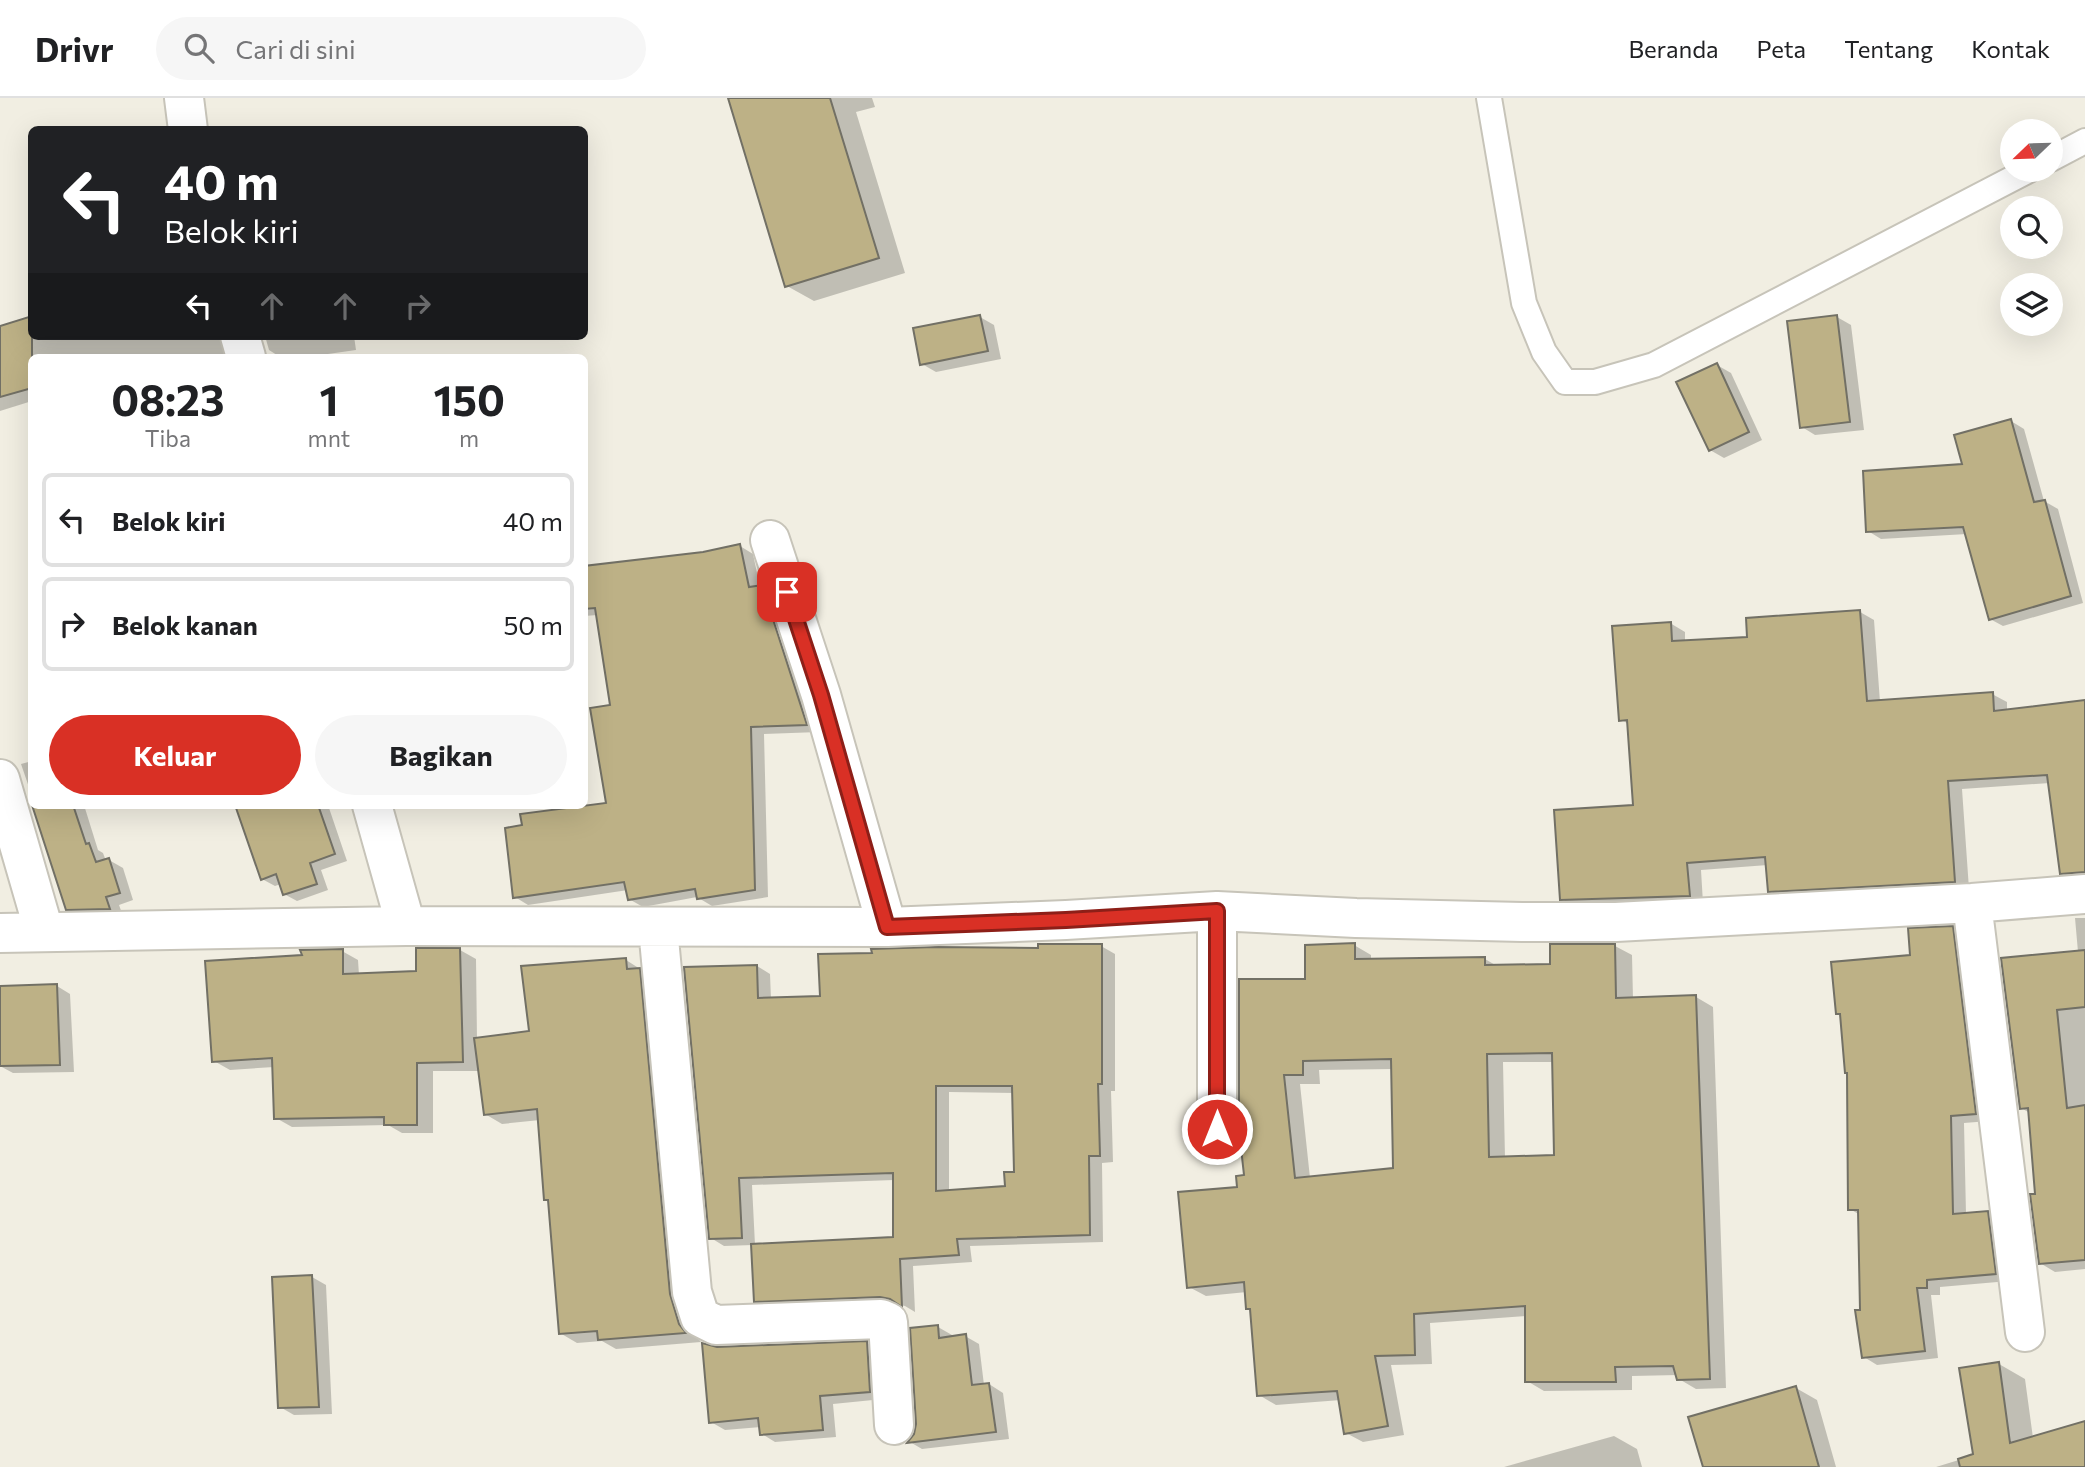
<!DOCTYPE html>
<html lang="id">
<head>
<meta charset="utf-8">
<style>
	body { margin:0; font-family:Commissioner,sans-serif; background:#f6f6f6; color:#202124; height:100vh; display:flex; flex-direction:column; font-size:26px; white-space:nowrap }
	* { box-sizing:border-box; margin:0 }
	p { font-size:23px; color:#757577 }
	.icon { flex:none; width:38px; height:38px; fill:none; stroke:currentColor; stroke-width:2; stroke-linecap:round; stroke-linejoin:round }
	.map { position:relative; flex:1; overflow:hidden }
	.side { position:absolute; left:28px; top:256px; width:560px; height:455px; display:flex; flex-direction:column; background:#fff; border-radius:10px; box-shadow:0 7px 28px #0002 }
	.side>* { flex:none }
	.hud { position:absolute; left:28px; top:28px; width:560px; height:214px; border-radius:10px; box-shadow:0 7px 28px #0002; background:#202124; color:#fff; overflow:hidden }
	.needle { width:46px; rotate:247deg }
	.tools { position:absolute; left:2000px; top:21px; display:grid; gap:14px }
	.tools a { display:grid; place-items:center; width:63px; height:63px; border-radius:50%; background:#fff; box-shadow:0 7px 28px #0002; font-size:35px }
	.pin { position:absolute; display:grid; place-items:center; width:60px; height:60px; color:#fff; margin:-30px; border-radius:14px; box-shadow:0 4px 10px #0006 }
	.me { position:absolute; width:77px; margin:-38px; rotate:0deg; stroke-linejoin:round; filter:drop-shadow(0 0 5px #0008) }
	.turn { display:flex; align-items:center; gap:24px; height:147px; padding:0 21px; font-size:32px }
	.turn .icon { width:91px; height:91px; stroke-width:2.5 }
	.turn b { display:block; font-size:49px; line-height:60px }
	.lanes { display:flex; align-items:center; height:66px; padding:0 21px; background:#0003; justify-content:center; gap:35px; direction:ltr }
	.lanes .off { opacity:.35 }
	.eta { display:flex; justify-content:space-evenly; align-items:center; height:119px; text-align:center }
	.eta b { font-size:42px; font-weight:700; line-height:49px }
	.cta { display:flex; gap:14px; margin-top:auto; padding:14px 21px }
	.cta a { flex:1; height:80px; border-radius:42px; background:#d93025; color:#fff; font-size:28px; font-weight:700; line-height:80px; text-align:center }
	.cta a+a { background:#f6f6f6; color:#202124 }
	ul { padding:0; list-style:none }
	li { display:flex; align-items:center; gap:21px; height:94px; margin:0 14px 10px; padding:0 7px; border:4px solid #e0e0e0; border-radius:10px }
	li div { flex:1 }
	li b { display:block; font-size:26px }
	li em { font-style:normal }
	header { display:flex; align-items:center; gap:42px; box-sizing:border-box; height:98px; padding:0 35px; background:#fff; border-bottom:2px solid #e0e0e0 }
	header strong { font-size:33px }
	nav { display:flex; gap:38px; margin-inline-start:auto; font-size:24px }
	.search { width:490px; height:63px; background:#f6f6f6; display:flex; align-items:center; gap:18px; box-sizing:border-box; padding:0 24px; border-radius:38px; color:#757577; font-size:26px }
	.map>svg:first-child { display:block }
</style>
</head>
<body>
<header>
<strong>Drivr</strong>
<div class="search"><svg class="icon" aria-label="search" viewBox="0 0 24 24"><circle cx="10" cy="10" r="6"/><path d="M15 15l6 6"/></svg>Cari di sini</div>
<nav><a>Beranda</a><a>Peta</a><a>Tentang</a><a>Kontak</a></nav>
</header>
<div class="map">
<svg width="2085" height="1369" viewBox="0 0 2085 1369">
	<rect width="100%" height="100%" fill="#f1eee2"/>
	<path fill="#0003" fill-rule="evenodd" d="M729 0H872L875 9 856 14 905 175 814 203 787 188Z
		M980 219 994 227 1001 261 936 274 922 266Z
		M1837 219 1851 227 1864 332 1815 337 1802 329Z
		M0 230 32 238H238L237 259H32V303L0 313Z
		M265 238H354L356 252 307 259H280L269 252Z
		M1717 267 1731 275 1762 342 1724 360 1710 352Z
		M2011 323 2024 331 2044 403 2058 411 2083 505 2003 528 1990 521 1967 436 1881 441 1868 433 1964 368Z
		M740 448 753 456 760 489 775 496 819 634 764 636 768 799 712 808 697 799 643 809 629 801 628 792 528 807 515 799 608 706 612 609 598 517 584 518V469L703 456Z
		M1860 514 1874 522 1880 604 1992 596 2007 604V613L2085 603V783H2076L2062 775 2050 685 1962 691 1969 791 1784 801 1770 793 1768 767 1701 772 1703 805 1576 809 1562 801 1635 708 1629 626 1621 622 1670 525 1685 534V544L1749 540Z
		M32 663V698L21 666Z
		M34 707H84L98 752 103 755 106 763 109 762 123 770 133 802 119 807 123 818 82 819 67 811Z
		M240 707H328L347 763 321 772 328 792 297 803 284 796 281 786 275 788 262 781Z
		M2075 820H2085V1171L2055 1174 2040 1165 2030 1015 2021 1010 2078 854Z
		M1952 830 1966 838 1989 1023 1964 1025 1966 1116 1988 1114 2001 1122 2009 1183 1940 1189V1197H1931L1938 1260 1877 1267 1864 1259 1860 1117 1850 1111 1849 975 1842 918 1838 915Z
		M1354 847 1371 857V863L1485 861 1497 868 1552 867 1615 848 1632 857 1633 901 1696 899 1713 909 1726 1290 1696 1291 1679 1281 1678 1277 1632 1278V1292L1544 1293 1527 1283V1218L1430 1225 1432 1266 1391 1267 1404 1337 1363 1344 1346 1335 1341 1302 1276 1307 1259 1297 1251 1212 1247 1194 1206 1198 1189 1189 1245 1079 1307 882ZM1503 964H1554L1556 1059 1505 1060ZM1393 971 1395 1071 1310 1080 1300 986H1320L1319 972Z
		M1101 848 1115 856V993H1111L1113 1064 1102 1065 1103 1144 970 1148 972 1164 913 1168 915 1214 905 1208 895 1206 769 1211 755 1203 753 1147 724 1148 711 1140 757 868 770 876 771 901 822 900 1040 852ZM949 994 1014 995 1016 1076 1007 1089 949 1094ZM894 1082V1141L755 1147 752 1087Z
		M460 852 476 861 477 941 531 935 626 862 656 881 695 1237 701 1244 616 1251 602 1243 577 1245 560 1235 550 1103 545 1101 540 1022 502 1026 485 1016 480 973H433V1035H402L388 1027 292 1029 276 1020 274 969 230 972 214 963 304 858 342 853 358 862 359 877 418 875Z
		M57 888 70 896 74 974 13 975 0 968V890Z
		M312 1179 326 1187 332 1316 294 1317 280 1309Z
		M938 1229 952 1237V1240L965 1238 979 1246 984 1287 989 1286 1003 1295 1009 1341 922 1351 910 1344 915 1337Z
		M867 1245 881 1253 883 1301 833 1306 836 1339 775 1344 762 1336 761 1329 725 1332 711 1324 717 1251Z
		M1999 1266 2025 1281 2033 1340 2085 1324V1369H1936L1975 1357Z
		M1796 1290 1817 1302 1836 1369H1705Z
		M1614 1338 1637 1351 1642 1369H1504Z"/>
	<path fill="#bdb186" stroke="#727065" stroke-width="2" fill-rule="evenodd" d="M728 0H830L879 160 785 189Z
		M980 217 988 253 920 267 913 230Z
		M1837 217 1850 324 1800 330 1787 223Z
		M32 218V290L0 299V228Z
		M1717 265 1749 334 1709 353 1676 284Z
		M2011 321 2034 404 2045 402 2071 498 1989 522 1963 429 1866 434 1863 373 1962 366 1954 337Z
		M740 446 749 489 762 487 807 627 751 629 755 792 697 801 695 791 628 802 624 784 513 800 505 730 522 727 520 716 606 705 590 610 610 607 595 510 584 511V468L703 454Z
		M1860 512 1867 603 1993 594 1994 613 2085 602V774L2060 776 2047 677 1948 683 1955 784 1768 794 1765 759 1687 765 1690 798 1560 802 1554 712 1633 707 1627 622 1619 623 1612 528 1671 524 1672 543 1747 539 1746 520Z
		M32 707H73L86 746 89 745 96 764 109 760 120 795 106 799 110 811 66 812Z
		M235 707H318L335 756 310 765 317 786 283 797 276 776 261 782Z
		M1953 828 1976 1016 1951 1018 1953 1116 1988 1113 1996 1176 1927 1182V1190H1917L1925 1253 1862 1260 1855 1212H1860L1858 1112H1848L1847 975H1845L1840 916H1836L1831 864 1910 857 1908 830Z
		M1355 845V861L1485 859V867L1550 866V846H1615L1616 900 1696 897 1710 1281 1677 1282 1673 1268 1615 1269 1616 1284H1525V1208L1414 1216 1415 1257 1375 1258 1388 1328 1344 1336 1337 1293 1257 1298 1250 1211H1246L1244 1184 1187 1190 1178 1094 1237 1089 1236 1078 1244 1077 1239 1032V881H1305V847ZM1552 955 1554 1057 1489 1059 1487 956ZM1391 961 1393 1070 1295 1080 1284 977H1303V963Z
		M1038 846H1102V986H1098L1100 1058H1089L1090 1137 957 1141 959 1157 900 1161 902 1209 890 1201 880 1199 754 1204 751 1146 893 1139V1075L739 1080 742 1140 709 1141 684 869 757 867 758 900 820 898 818 856 872 855 871 851 935 849 1038 850ZM936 988H1012L1014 1074H1004L1005 1088 936 1093Z
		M416 850H460L463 964 417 965V1027H384V1019L274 1021 272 960 212 964 205 863 302 857 300 852 343 851V876L416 873Z
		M2085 852V909L2057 912 2067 1010 2085 1007V1162L2039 1166 2030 1096H2035L2028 1010 2020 1011 2001 860Z
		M626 860 627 871 640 870 670 1196 679 1226 686 1235 598 1242 597 1233 559 1236 548 1102H544L537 1011 484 1017 474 940 529 933 521 868Z
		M57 886 60 967 0 968V888Z
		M312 1177 319 1309 278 1310 272 1179Z
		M938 1227 939 1240 966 1236 972 1287 989 1285 996 1334 907 1345 914 1336 916 1326 910 1230Z
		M867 1243 870 1294 820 1298 823 1332 760 1337 758 1320 709 1325 702 1245 717 1249Z
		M1999 1264 2010 1345 2085 1323V1369H1960L1958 1361 1973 1356 1959 1270Z
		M1796 1288 1819 1369H1703L1688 1319Z"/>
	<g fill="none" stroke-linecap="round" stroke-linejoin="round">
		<defs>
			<path id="service" d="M1489 0 1524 205 1544 254 1565 284H1595L1654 267 2029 72
				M2051 61 2085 43"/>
			<path id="minor" d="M184 0 188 32
				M240 238 246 259
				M770 442 821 597 887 829
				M0 681 44 833
				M372 707 406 828
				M1972 805 2025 1234
				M1217 813V1031
				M658 830 692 1194 700 1219 716 1227 881 1221 888 1224 894 1327
				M0 835 406 828 887 829 1066 822 1217 813 1356 820 1522 824H1616L1972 805 2085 796"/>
		</defs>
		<use href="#service" stroke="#c7c4b9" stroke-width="28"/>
		<use href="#minor" stroke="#c7c4b9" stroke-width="42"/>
		<use href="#service" stroke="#fff" stroke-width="24"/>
		<use href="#minor" stroke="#fff" stroke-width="38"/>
	</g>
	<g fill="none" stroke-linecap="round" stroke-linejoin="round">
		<defs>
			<path id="route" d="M787 494 821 597 887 829 1066 822 1217 813V1031"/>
		</defs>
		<use href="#route" stroke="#8d1f18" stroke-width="18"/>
		<use href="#route" stroke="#d93025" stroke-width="12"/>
	</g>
</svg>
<div class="tools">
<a><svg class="needle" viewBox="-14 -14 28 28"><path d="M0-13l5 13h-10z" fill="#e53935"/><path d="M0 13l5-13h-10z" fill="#757577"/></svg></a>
<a><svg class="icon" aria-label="search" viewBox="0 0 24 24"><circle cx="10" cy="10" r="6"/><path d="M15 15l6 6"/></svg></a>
<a><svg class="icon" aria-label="layers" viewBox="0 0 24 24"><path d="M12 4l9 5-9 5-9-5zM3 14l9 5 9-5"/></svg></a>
</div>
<div class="pin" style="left:787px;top:494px;background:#d93025"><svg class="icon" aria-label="arrive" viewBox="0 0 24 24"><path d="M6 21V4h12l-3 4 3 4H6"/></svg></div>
<svg class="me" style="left:1217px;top:1031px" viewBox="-20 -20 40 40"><circle r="17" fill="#d93025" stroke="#fff" stroke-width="3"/><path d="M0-11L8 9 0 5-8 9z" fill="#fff"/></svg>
<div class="hud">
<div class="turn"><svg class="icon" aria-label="left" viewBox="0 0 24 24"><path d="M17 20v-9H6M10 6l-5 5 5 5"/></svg><div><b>40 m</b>Belok kiri</div></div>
<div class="lanes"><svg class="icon" aria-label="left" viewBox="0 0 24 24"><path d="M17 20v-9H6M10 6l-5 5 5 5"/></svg><svg class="icon off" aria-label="ahead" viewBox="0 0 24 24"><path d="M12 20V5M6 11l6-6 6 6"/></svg><svg class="icon off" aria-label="ahead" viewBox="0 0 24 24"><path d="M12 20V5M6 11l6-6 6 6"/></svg><svg class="icon off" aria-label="right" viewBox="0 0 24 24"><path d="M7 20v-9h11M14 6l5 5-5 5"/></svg></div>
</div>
<section class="side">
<div class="eta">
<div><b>08:23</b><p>Tiba</p></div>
<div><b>1</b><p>mnt</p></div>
<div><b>150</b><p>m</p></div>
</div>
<ul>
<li><svg class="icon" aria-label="left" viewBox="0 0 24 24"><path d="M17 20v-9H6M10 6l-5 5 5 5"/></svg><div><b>Belok kiri</b></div><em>40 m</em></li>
<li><svg class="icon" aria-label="right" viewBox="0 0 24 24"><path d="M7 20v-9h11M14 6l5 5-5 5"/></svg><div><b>Belok kanan</b></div><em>50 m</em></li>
</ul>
<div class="cta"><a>Keluar</a><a>Bagikan</a></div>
</section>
</div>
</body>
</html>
